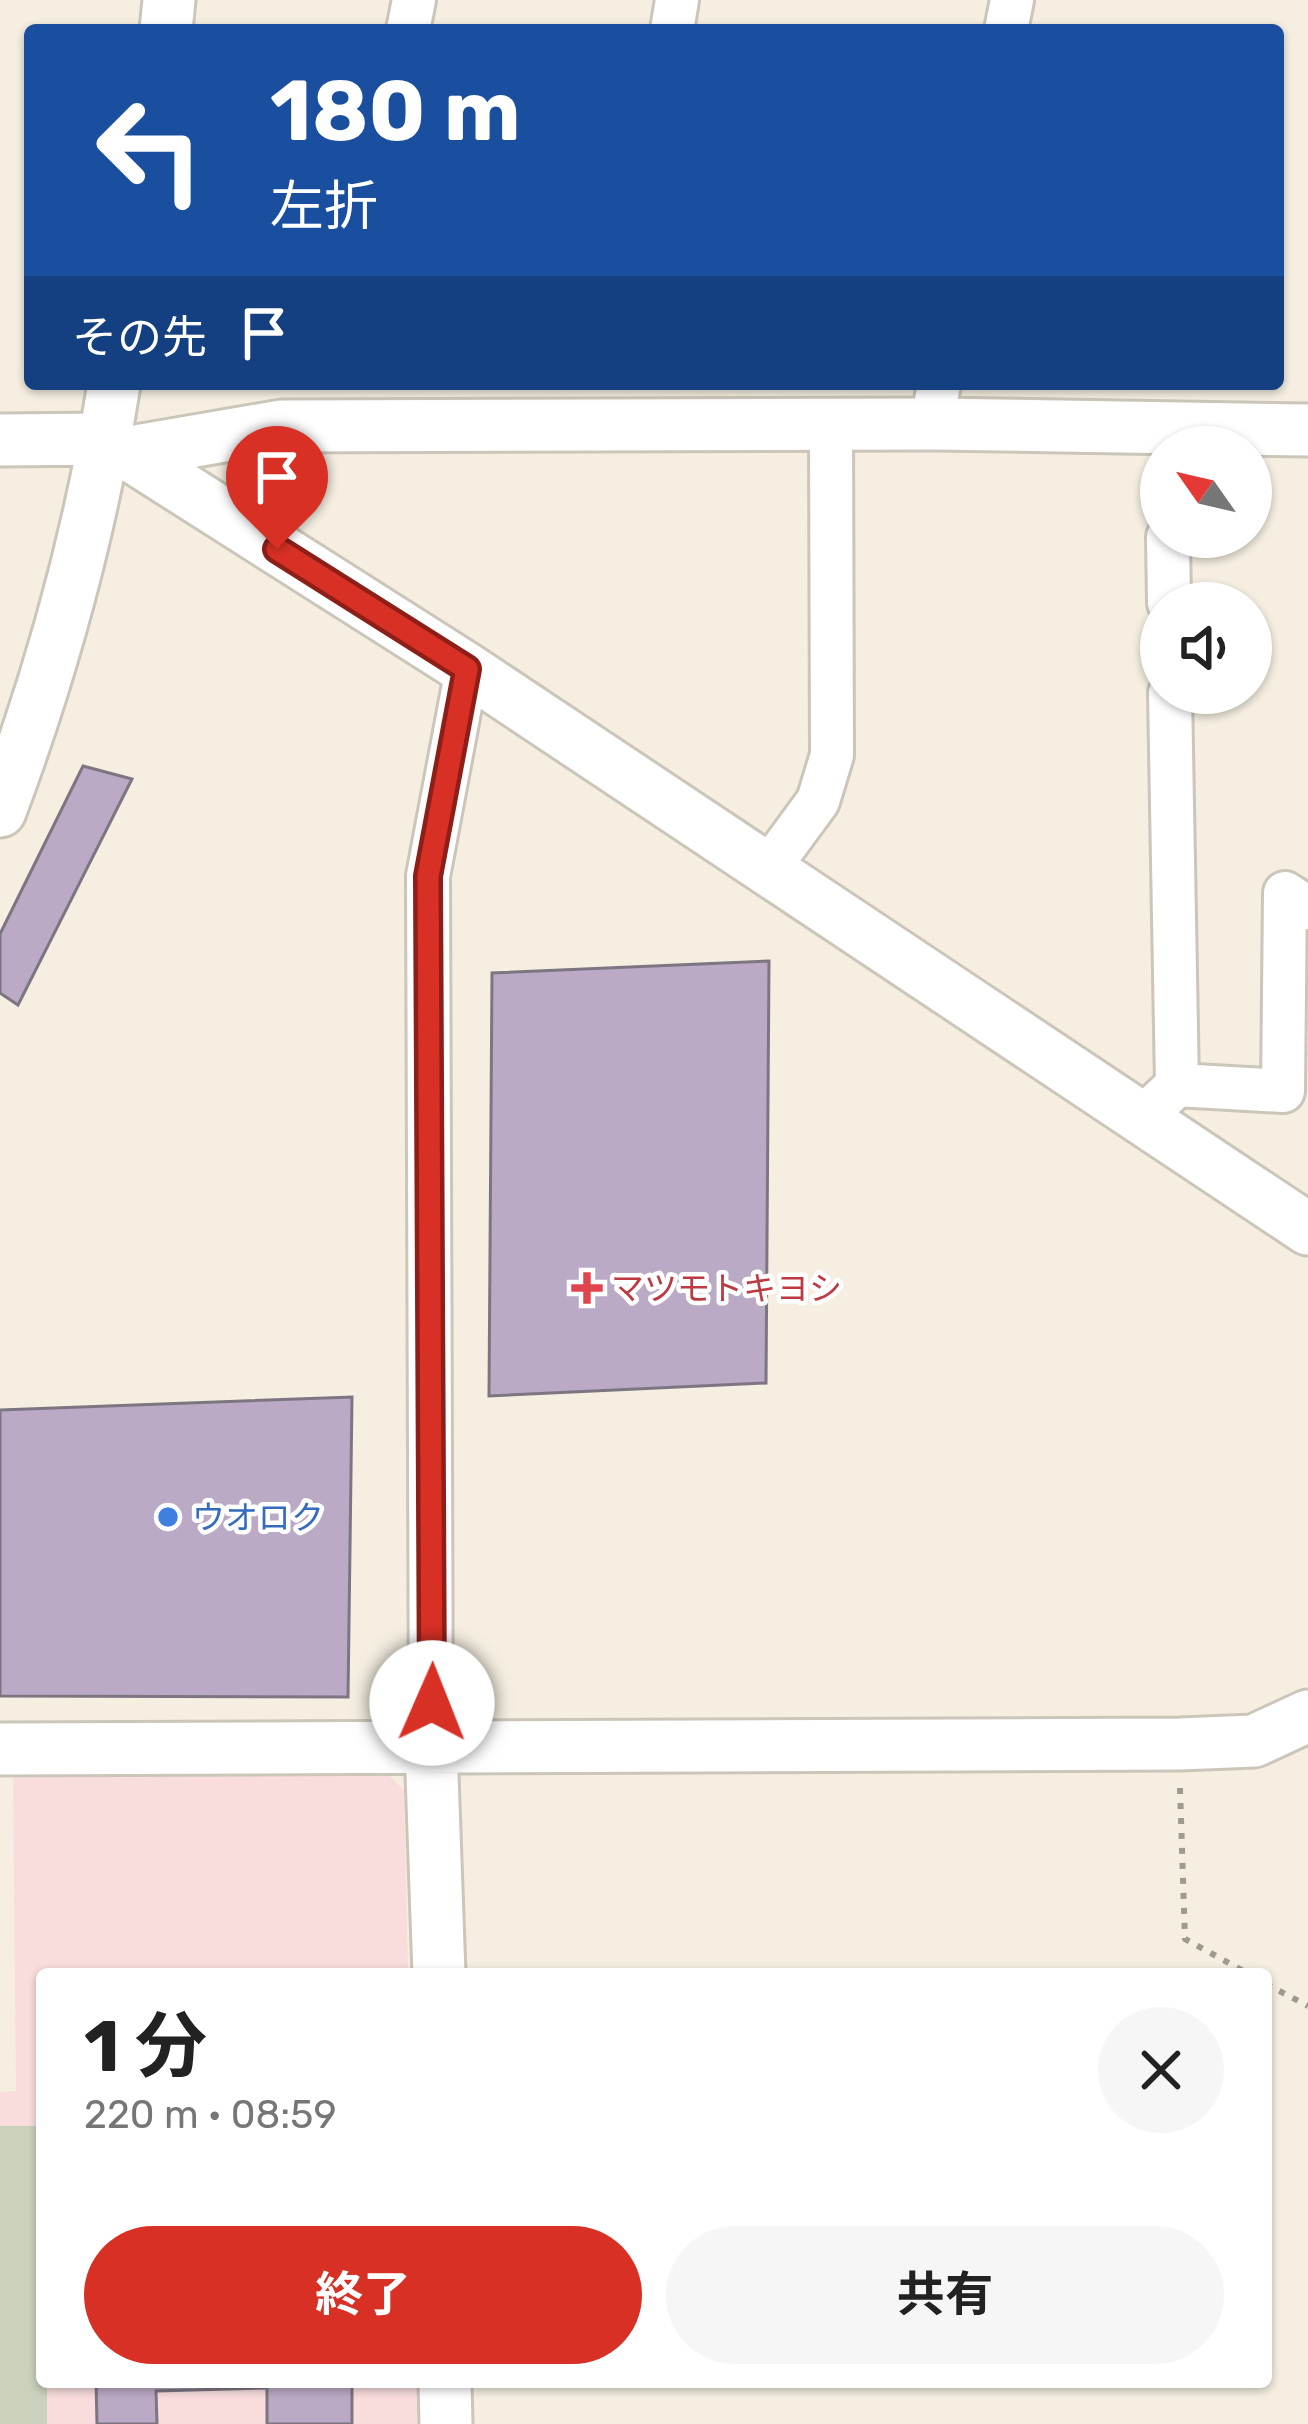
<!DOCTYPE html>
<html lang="ja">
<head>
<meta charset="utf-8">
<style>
	body { margin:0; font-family:Rubik,"Noto Sans JP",sans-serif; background:#f6f6f6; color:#222; height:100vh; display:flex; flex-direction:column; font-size:45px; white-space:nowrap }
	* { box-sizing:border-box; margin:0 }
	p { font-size:39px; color:#767676 }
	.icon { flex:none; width:66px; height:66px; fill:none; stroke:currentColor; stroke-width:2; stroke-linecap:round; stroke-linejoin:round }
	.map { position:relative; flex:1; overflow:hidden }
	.panel { position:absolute; left:36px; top:1968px; width:1236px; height:420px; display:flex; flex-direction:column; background:#fff; border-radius:12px; box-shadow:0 3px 9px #0004 }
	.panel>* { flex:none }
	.guide { position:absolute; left:24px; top:24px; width:1260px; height:366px; border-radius:12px; box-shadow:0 3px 9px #0004; background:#1a4fa0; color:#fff; overflow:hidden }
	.needle { width:78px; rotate:304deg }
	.tools { position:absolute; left:1140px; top:426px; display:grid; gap:24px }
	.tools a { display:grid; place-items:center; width:132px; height:132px; border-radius:50%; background:#fff; box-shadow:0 3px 9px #0004; font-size:60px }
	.pin { position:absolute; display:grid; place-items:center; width:102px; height:102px; color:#fff; margin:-123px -51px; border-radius:50% 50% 50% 0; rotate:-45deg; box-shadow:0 0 12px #0007 }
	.pin .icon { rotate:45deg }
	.me { position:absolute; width:132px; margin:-66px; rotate:1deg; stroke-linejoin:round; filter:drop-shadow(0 0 9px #0008) }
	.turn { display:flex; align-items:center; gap:42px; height:252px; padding:0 48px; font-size:54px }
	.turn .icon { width:156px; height:156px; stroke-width:2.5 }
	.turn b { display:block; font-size:84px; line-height:102px }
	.then { display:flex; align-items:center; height:114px; padding:0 48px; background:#0003; gap:24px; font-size:45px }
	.round { display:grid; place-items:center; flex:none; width:126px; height:126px; border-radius:63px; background:#f6f6f6 }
	.headline { display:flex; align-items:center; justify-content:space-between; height:204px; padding:0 48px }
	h1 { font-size:72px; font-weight:700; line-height:90px }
	.button { display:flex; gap:24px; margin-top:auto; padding:24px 48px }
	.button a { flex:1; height:138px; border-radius:72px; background:#d93025; color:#fff; font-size:48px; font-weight:700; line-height:138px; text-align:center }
	.button a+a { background:#f6f6f6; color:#222 }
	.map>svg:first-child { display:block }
</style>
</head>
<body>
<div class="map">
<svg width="1308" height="2424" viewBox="0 0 1308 2424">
	<rect width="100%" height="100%" fill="#f5eee1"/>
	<path fill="#f9dddd" d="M385 1771 404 1790 408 1974H42V2382H418L419 2424H0V2092L16 2091 13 1778Z"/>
	<path fill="#cad1bc" d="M0 2126H42V2382H47V2424H0Z"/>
	<path fill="#bbaac5" stroke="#7d7682" stroke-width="3" d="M83 766 132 779 18 1005 0 993V934Z
		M769 961 766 1383 489 1396 492 973Z
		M352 1397 348 1697 0 1696V1410Z
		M96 2382H267V2388L156 2391 157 2424H97Z
		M267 2382H352V2424H267Z"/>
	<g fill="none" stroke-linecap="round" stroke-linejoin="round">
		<defs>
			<path id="minor" d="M408 30 414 0
				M672 30 677 0
				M1006 30 1012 0
				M932 424 939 384
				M1168 537 1169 603
				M768 869 818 801 832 755 831 425
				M1177 1085 1283 1091 1285 893 1308 908
				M1142 1118 1177 1085 1170 693
				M431 1746 428 876 467 669"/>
			<path id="tertiary" d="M166 30 169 0
				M0 440 105 439 467 669 1308 1229
				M125 453 282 426 932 424 1308 430
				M0 811C52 672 91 531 114 384
				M431 1746 439 1974
				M0 1749 1180 1744 1254 1741 1308 1716
				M445 2382 446 2424"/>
		</defs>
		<use href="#minor" stroke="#ccc5b9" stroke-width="48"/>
		<use href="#tertiary" stroke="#ccc5b9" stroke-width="57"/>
		<path stroke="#9f9a90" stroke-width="6" stroke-dasharray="6 9" stroke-linecap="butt" d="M1180 1788 1185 1939 1249 1974
			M1266 1984 1308 2006"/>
		<use href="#minor" stroke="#fff" stroke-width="42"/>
		<use href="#tertiary" stroke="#fff" stroke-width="51"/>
	</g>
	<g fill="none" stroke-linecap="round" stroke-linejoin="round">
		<defs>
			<path id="route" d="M277 549 467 669 428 876 432 1703"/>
		</defs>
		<use href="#route" stroke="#8d1f18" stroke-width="30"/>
		<use href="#route" stroke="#d93025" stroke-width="21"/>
	</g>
	<path fill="#e0444e" stroke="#fff" stroke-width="4.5" d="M581 1270h12v12h12v12h-12v12h-12v-12h-12v-12h12z"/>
	<circle fill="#3f7fe0" stroke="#fff" stroke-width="4.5" cx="168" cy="1517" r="12"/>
	<g text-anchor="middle" stroke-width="9" stroke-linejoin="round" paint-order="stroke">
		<g font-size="33" fill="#be3a42" stroke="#fff" text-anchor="start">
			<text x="611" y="1300">マツモトキヨシ</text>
		</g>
		<g font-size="33" fill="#366cbe" stroke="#fff" text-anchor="start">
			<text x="192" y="1529">ウオロク</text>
		</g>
	</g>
</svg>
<div class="tools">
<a><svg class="needle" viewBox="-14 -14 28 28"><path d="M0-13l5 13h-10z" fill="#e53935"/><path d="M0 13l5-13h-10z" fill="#767676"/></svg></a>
<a><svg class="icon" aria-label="sound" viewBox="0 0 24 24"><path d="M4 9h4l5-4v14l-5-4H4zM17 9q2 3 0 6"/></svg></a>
</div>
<div class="pin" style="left:277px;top:549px;background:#d93025"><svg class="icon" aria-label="arrive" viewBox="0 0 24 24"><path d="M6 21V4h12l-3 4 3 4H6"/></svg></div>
<svg class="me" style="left:432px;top:1703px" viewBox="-20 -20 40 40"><circle r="19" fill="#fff"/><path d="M0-13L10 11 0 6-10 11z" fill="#d93025"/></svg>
<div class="guide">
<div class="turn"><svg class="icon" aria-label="left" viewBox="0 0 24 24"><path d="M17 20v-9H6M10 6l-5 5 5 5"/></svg><div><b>180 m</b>左折</div></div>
<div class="then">その先<svg class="icon" aria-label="arrive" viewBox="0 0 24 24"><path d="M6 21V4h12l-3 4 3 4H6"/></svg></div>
</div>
<section class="panel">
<div class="headline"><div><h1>1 分</h1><p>220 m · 08:59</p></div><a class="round"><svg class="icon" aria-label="close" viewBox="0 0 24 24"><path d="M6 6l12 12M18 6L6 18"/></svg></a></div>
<div class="button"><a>終了</a><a>共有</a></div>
</section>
</div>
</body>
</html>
